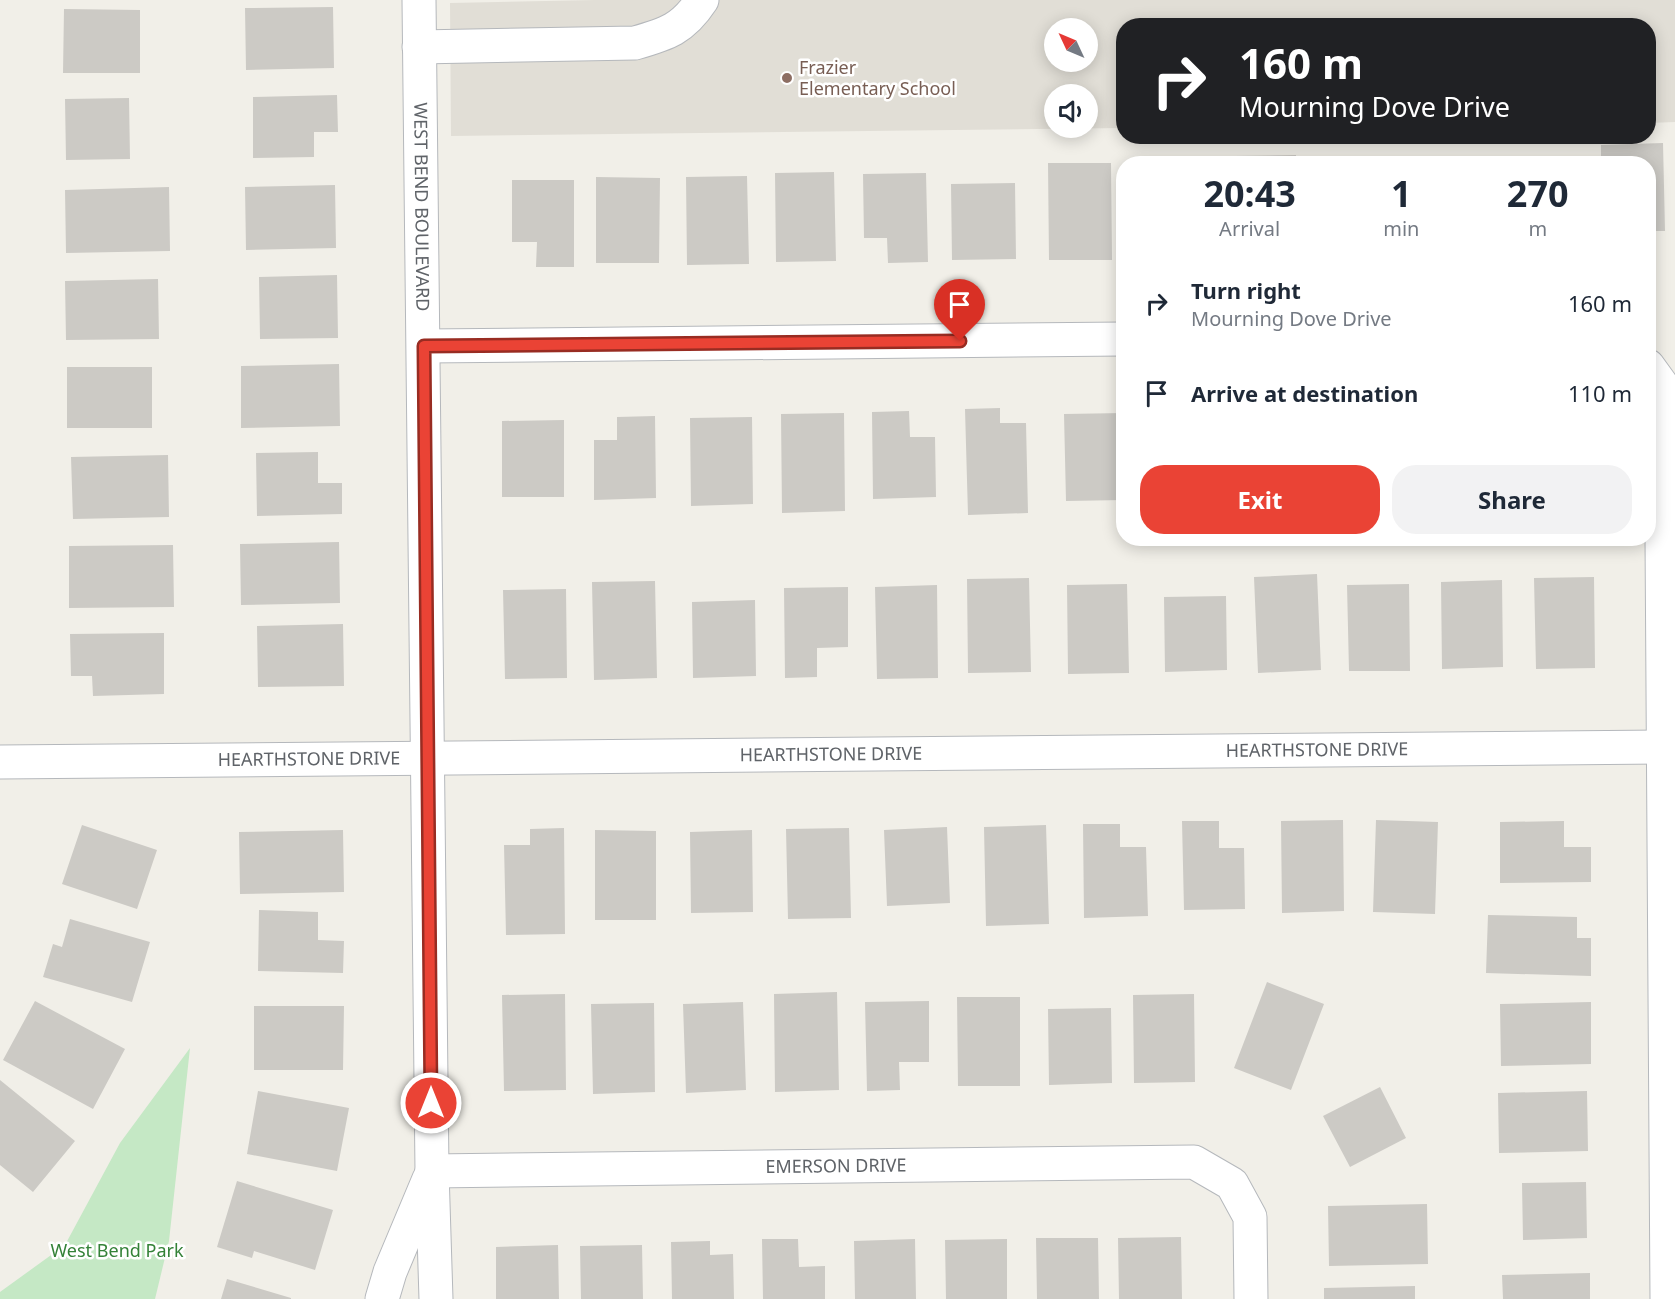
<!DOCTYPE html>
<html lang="en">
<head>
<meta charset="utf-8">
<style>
	body { margin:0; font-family:"Noto Sans",sans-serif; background:#f2f2f3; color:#1f2937; height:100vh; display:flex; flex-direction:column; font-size:22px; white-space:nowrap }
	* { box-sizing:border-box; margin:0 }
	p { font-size:20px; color:#747a83 }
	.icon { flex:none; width:33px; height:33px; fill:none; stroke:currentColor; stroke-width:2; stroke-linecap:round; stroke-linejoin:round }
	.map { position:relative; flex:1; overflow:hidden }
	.panel { position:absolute; left:1116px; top:156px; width:540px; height:390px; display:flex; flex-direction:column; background:#fff; border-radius:24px; box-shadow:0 3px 15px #0003 }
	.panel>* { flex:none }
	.top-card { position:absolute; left:1116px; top:18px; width:540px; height:126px; border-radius:24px; box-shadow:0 3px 15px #0003; background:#202124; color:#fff; overflow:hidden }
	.needle { width:39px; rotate:314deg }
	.controls { position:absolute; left:1044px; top:18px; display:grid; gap:12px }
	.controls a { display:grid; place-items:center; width:54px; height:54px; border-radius:50%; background:#fff; box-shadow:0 3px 15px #0003; font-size:30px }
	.pin { position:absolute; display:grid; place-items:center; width:51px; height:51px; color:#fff; margin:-62px -26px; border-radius:50% 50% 50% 0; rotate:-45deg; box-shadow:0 0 6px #0007 }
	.pin .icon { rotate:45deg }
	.me { position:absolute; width:66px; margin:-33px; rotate:0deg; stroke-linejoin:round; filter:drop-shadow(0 0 4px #0008) }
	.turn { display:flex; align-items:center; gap:21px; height:126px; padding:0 24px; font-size:27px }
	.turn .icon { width:78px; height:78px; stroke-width:2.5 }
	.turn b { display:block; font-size:42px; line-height:51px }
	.eta { display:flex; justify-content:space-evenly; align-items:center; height:102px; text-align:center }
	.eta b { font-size:36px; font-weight:700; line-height:42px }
	.primary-button { display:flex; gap:12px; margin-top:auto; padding:12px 24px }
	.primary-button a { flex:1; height:69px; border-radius:24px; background:#ea4335; color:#fff; font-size:24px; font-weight:700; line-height:69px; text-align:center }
	.primary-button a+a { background:#f2f2f3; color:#1f2937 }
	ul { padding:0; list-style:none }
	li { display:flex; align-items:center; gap:18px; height:90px; padding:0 24px }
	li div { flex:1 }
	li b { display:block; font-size:22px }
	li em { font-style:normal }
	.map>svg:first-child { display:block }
</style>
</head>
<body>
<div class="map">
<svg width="1675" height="1299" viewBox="0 0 1675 1299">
	<rect width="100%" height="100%" fill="#f1efe8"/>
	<path fill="#e1ded6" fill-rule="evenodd" d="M595 0H1675V122L1649 123 1648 26H1124L1123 128 451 136 450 3ZM1054 28H1088V62H1054ZM1054 94H1088V128H1054Z"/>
	<path fill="#c5e8c5" d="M190 1048 169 1241 155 1299H0V1292L65 1245 120 1143Z"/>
	<path fill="#cccac5" d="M333 7 334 68 246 70 245 8Z
		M64 9 140 10V73H63Z
		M337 95 338 132H314V157L253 158V97Z
		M129 98 130 159 66 160 65 99Z
		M1663 143 1665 231H1648V164H1601V145Z
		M1296 155V164H1235V156Z
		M1048 163H1111L1112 260H1049Z
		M834 172 836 261 776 262 775 173Z
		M926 173 928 262 888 263 887 238H864L863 174Z
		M747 176 749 264 687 265 686 177Z
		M596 177 660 178 659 263H596Z
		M512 180H574V267H536L537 242H512Z
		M1015 183 1016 259 952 260 951 184Z
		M335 185 336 248 246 250 245 187Z
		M169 187 170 251 66 253 65 190Z
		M337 275 338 338 260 339 259 277Z
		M158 279 159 339 66 340 65 281Z
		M339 364 340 426 241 428V366Z
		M67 367H152V428H67Z
		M1000 408V423H1026L1028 513 968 515 965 409Z
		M909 411 910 437H935L936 497 873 499 872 412Z
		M844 413 845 511 782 513 781 414Z
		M1124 413V500L1066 501 1064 414Z
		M655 416 656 498 594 500V440H617V417Z
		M752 417 753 504 691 506 690 418Z
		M564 420V497H502V421Z
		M318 452V483H342V514L257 516 256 453Z
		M168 455 169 517 73 519 71 457Z
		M339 542 340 603 241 605 240 544Z
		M173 545 174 607 69 608V546Z
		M1317 574 1321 670 1258 673 1254 577Z
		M1594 577 1595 668 1536 669 1534 578Z
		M1029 578 1031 672 968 673 967 579Z
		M1502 580 1503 667 1442 669 1441 582Z
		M655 581 657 678 594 680 592 582Z
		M1127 584 1129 673 1068 674 1067 585Z
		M1409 584 1410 671H1349L1347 585Z
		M937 585 938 678 877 679 875 587Z
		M848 587V647L817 648V677L785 678 784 588Z
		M566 589 567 678 505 679 503 590Z
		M1226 596 1227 670 1165 672 1164 597Z
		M755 600 756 676 693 678 692 602Z
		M343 624 344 686 258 687 257 626Z
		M164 633V694L93 696 92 676H71L70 634Z
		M1343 820 1344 911 1282 913 1281 821Z
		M1376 820 1438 822 1435 914 1373 912Z
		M1182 821H1219V848H1244L1245 909 1184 910Z
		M1564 821V847H1591V882L1500 883V822Z
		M1083 824H1120V847H1146L1148 916 1084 918Z
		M82 825 157 850 137 909 62 884Z
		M1046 825 1049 924 986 926 984 827Z
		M947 827 950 903 887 906 884 830Z
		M564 828 565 934 506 935 504 845H530V829Z
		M849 828 851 918 788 919 786 829Z
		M343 830 344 892 240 894 239 832Z
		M595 830 656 831V920H595Z
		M752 830 753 912 691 913 690 832Z
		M259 910 318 912V940L344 941 343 973 258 971Z
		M1488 915 1577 917V938H1591V976L1486 973Z
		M70 919 150 942 132 1002 43 977 53 944 62 947Z
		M1267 982 1324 1004 1291 1090 1234 1068Z
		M837 992 839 1090 775 1092 774 994Z
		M565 994 566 1090 504 1091 502 995Z
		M1194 994 1195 1082 1134 1083 1133 995Z
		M957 997H1020V1086H958Z
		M35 1001 125 1049 93 1109 3 1060Z
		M929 1001V1062H899L900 1090 867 1091 865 1002Z
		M743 1002 746 1090 686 1093 683 1004Z
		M1591 1002V1064L1501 1066 1500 1004Z
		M654 1003 655 1092 593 1094 591 1004Z
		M254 1006H344L343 1070H254Z
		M1111 1008 1112 1083 1049 1085 1048 1009Z
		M0 1080 75 1141 33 1192 0 1165Z
		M1380 1087 1406 1138 1350 1167 1323 1116Z
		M258 1091 349 1108 337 1171 247 1154Z
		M1587 1091 1588 1151 1499 1153 1498 1093Z
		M237 1181 333 1210 315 1270 254 1251 252 1258 217 1247Z
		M1586 1182 1587 1238 1523 1240 1522 1183Z
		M1427 1204 1428 1264 1329 1266 1328 1206Z
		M1181 1237 1182 1299H1119L1118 1238Z
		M1036 1238H1098L1099 1299H1037Z
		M762 1239H798L799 1267 825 1266V1299H763Z
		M915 1239 916 1299H855L854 1241Z
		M1007 1239V1299H946L945 1240Z
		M710 1241V1255L733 1254 734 1299H672L671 1242Z
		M558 1245 559 1299H496V1247Z
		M642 1245 643 1299H581L580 1246Z
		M1590 1273V1299H1503L1502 1275Z
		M227 1279 291 1298V1299H221Z
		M1415 1286V1299H1324V1288Z"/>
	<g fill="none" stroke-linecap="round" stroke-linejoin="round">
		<defs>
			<g id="minor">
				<path id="s1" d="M419 0 432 1171 436 1299"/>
				<path d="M419 47 635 43C667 34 683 29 702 0"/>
				<path d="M425 346 1124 339"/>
				<path d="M1648 366 1661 384 1667 1299"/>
				<path id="s2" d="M0 762 1662 747"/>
				<path id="s3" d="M432 1171 1194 1162 1232 1184 1250 1217 1251 1299"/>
				<path d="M382 1299 390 1272 429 1179"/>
			</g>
		</defs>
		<use href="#minor" stroke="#b5b8bc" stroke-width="35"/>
		<use href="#minor" stroke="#fff" stroke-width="33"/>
	</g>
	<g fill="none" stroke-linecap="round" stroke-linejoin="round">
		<defs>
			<path id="route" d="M431 1103 424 346 960 341"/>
		</defs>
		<use href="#route" stroke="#982c22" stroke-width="15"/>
		<use href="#route" stroke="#ea4335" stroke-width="10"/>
	</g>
	<circle fill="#8d6e63" stroke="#fff" stroke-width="2" cx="787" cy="78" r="6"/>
	<g text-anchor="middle" stroke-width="5" stroke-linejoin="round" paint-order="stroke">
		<g font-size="18" fill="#785e54" stroke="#fff" text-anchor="start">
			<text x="799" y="74">Frazier<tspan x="799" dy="21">Elementary School</tspan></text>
		</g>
		<g font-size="18" fill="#5f6368" stroke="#fff">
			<text dy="6" stroke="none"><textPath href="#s1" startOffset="207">WEST BEND BOULEVARD</textPath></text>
			<text dy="6" stroke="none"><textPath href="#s2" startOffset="1317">HEARTHSTONE DRIVE</textPath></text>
			<text dy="6" stroke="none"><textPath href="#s2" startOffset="831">HEARTHSTONE DRIVE</textPath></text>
			<text dy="6" stroke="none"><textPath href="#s2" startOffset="309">HEARTHSTONE DRIVE</textPath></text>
			<text dy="6" stroke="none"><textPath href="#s3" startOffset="404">EMERSON DRIVE</textPath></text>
		</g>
		<g font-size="18" fill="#348238" stroke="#fff">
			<text x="117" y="1257">West Bend Park</text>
		</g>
	</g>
</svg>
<div class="controls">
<a><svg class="needle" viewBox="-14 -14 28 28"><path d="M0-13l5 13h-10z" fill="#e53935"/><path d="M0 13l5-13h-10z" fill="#747a83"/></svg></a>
<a><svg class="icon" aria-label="sound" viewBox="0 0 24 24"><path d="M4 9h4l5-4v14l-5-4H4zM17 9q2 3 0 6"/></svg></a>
</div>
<div class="pin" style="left:960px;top:341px;background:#d93025"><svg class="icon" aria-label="arrive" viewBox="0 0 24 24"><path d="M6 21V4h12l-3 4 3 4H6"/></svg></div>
<svg class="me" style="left:431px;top:1103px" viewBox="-20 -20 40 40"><circle r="17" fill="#ea4335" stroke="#fff" stroke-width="3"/><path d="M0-11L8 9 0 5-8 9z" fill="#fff"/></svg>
<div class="top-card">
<div class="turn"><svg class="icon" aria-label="right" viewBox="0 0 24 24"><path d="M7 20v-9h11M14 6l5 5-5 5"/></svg><div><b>160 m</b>Mourning Dove Drive</div></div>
</div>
<section class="panel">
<div class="eta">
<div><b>20:43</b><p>Arrival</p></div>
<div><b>1</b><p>min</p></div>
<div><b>270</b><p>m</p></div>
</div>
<ul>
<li><svg class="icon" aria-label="right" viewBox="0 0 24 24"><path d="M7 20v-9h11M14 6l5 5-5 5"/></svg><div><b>Turn right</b><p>Mourning Dove Drive</p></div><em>160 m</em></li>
<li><svg class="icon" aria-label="arrive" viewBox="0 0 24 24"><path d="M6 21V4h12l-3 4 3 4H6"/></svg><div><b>Arrive at destination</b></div><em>110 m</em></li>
</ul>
<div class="primary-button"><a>Exit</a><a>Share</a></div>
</section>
</div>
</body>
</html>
